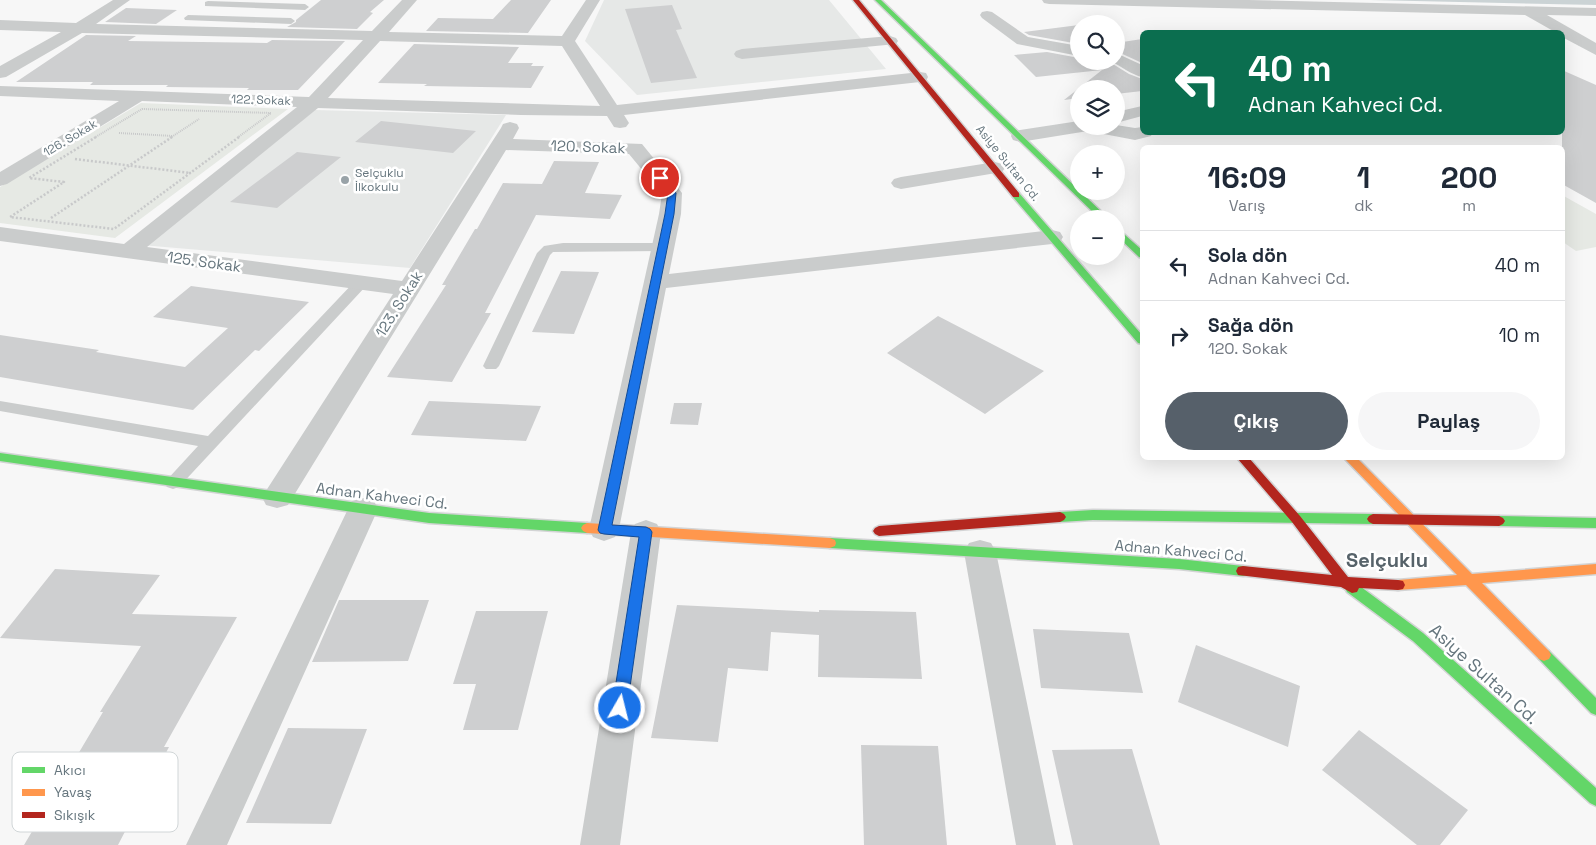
<!DOCTYPE html>
<html lang="tr">
<head>
<meta charset="utf-8">
<style>
	body { margin:0; font-family:"Space Grotesk",sans-serif; background:#f6f6f7; color:#1f2937; height:100vh; display:flex; flex-direction:column; font-size:19px; white-space:nowrap }
	* { box-sizing:border-box; margin:0 }
	p { font-size:16px; color:#747a83 }
	.icon { flex:none; width:28px; height:28px; fill:none; stroke:currentColor; stroke-width:2; stroke-linecap:round; stroke-linejoin:round }
	.map { position:relative; flex:1; overflow:hidden }
	.panel { position:absolute; left:1140px; top:145px; width:425px; height:315px; display:flex; flex-direction:column; background:#fff; border-radius:8px; box-shadow:0 5px 20px #0002 }
	.panel>* { flex:none }
	.top-card { position:absolute; left:1140px; top:30px; width:425px; height:105px; border-radius:8px; box-shadow:0 5px 20px #0002; background:#0b6e4f; color:#fff; overflow:hidden }
	.tools { position:absolute; left:1070px; top:15px; display:grid; gap:10px }
	.tools a { display:grid; place-items:center; width:55px; height:55px; border-radius:50%; background:#fff; box-shadow:0 5px 20px #0002; font-size:25px }
	.pin { position:absolute; display:grid; place-items:center; width:42px; height:42px; color:#fff; margin:-21px; border:2px solid #fff; border-radius:50%; box-shadow:0 1px 5px #0007 }
	.me { position:absolute; width:55px; margin:-28px; rotate:8deg; stroke-linejoin:round; filter:drop-shadow(0 0 4px #0008) }
	.turn { display:flex; align-items:center; gap:18px; height:105px; padding:0 25px; font-size:22px }
	.turn .icon { width:65px; height:65px; stroke-width:2.5 }
	.turn b { display:block; font-size:35px; line-height:42px }
	.eta { display:flex; justify-content:space-evenly; align-items:center; height:85px; text-align:center }
	.eta b { font-size:30px; font-weight:800; line-height:35px }
	.action { display:flex; gap:10px; margin-top:auto; padding:10px 25px }
	.action a { flex:1; height:58px; border-radius:30px; background:#56606a; color:#fff; font-size:20px; font-weight:800; line-height:58px; text-align:center }
	.action a+a { background:#f6f6f7; color:#1f2937 }
	ul { padding:0; list-style:none }
	li { display:flex; align-items:center; gap:15px; height:70px; padding:0 25px; border-top:1px solid #e0e1e3 }
	li div { flex:1 }
	li b { display:block; font-size:19px }
	li em { font-style:normal }
	.map>svg:first-child { display:block }
</style>
</head>
<body>
<div class="map">
<svg width="1596" height="845" viewBox="0 0 1596 845">
	<rect width="100%" height="100%" fill="#f7f7f7"/>
	<path fill="#e6e8e7" d="M604 0H829L886 69 637 95 585 41Z
		M315 110 506 115 410 268 141 245Z"/>
	<path fill="#e6e9e4" d="M141 103 288 109 115 238 0 223V187Z
		M1562 195 1596 214V247L1576 251 1563 242Z"/>
	<path fill="#cbd3d5" d="M1370 0H1596V5Z"/>
	<path fill="#cecfd0" d="M321 0H384L370 12 373 13 357 29 287 27 296 22V20Z
		M511 0H551L528 33 426 31 438 18 493 19Z
		M672 5 682 29 676 30 697 78 651 83 625 9Z
		M126 8 177 10 156 24 105 22Z
		M1079 25V44L1029 35 1024 32Z
		M86 35 136 36 128 41 267 43 272 40 345 41 298 90H247L249 88 166 87 168 85H90L93 82H16Z
		M1142 39V63L1116 51V43Z
		M414 44 519 47 508 63H533L531 66H544L531 88 424 86 427 84 378 83Z
		M1047 52 1079 58V61H1108L1129 74 1142 79V91L1116 94V89H1079V98L1064 100 1102 70 1036 77 1014 55Z
		M1562 70 1596 85V203L1562 184Z
		M381 121 476 131 453 153 355 142Z
		M297 152 341 157 277 208 230 202Z
		M554 161 599 162 585 193 622 195 610 219 536 215 485 313H491L452 382 387 377 446 285H442L475 229H477L503 183 542 184Z
		M561 271 599 272 574 334 532 332Z
		M191 286 309 302 259 351 255 350 193 410 0 377V335L99 350 96 352 185 367 228 328 153 317Z
		M938 316 1044 371 985 414 887 353Z
		M429 401 541 406 526 441 411 435Z
		M674 403H702L698 425 670 424Z
		M55 569 160 575 132 614 237 617 164 747H169L118 845H24L103 712H100L141 646 0 638Z
		M339 600H429L408 661 312 662Z
		M677 605 819 612V610L916 612 922 679 818 677 819 635 771 632 768 671 728 668 718 742 651 738Z
		M476 611H548L518 730H463L476 684H453Z
		M1033 629 1129 633 1143 693 1041 688Z
		M1196 645 1300 686 1288 747 1178 702Z
		M288 728 367 729 331 824 246 823Z
		M1359 730 1468 810 1440 845H1417L1322 770Z
		M861 745 938 746 947 845H864Z
		M1132 749 1160 845H1073L1052 750Z"/>
	<g fill="none" stroke-linecap="round" stroke-linejoin="round">
		<defs>
			<path id="fast" d="M875 0H881L1109 219H1100Z
				M1016 192 1019 193 1142 335V344L1138 343 1013 197V193Z
				M1116 227 1142 250V258L1139 257 1116 235Z
				M0 453 429 513 587 523 591 525 593 528 591 531 587 533 429 523 0 461Z
				M1093 510 1373 514 1377 516 1379 519 1377 522 1373 524 1093 520 1060 522 1056 520 1054 517 1056 514 1060 512Z
				M1499 516 1596 518V528L1499 526 1495 524 1493 521 1495 518Z
				M830 538 1179 559 1243 566 1248 567 1250 571 1248 575 1243 576 1179 569 830 548 825 546 824 543 825 540Z
				M1352 583 1357 584 1423 633 1596 788V806L1590 803 1413 641 1347 592 1345 588 1347 584Z
				M1544 649 1549 651 1596 698V715L1591 713 1539 659 1537 655 1539 651Z"/>
			<path id="slow" d="M1344 458H1357L1472 574 1596 564V574L1482 583 1549 651 1551 655 1549 659 1544 661 1539 659 1466 585 1398 590 1393 589 1391 585 1393 581 1398 580 1457 575Z
				M587 523 830 538 835 540 836 543 835 546 830 548 587 533 583 531 581 528 583 525Z"/>
			<path id="jam" d="M853 0H859L1019 193V197H1013Z
				M1237 458H1249L1300 516 1348 577 1398 580 1403 581 1405 585 1403 589 1398 590 1359 588 1357 592 1352 593 1341 587 1238 575 1236 571 1238 567 1243 566 1332 575 1292 522Z
				M1060 512 1064 514 1066 517 1064 520 1060 522 879 536 875 534 873 531 875 528 879 526Z
				M1373 514 1499 516 1503 518 1505 521 1503 524 1499 526 1373 524 1369 522 1367 519 1369 516Z"/>
		</defs>
		<use href="#fast" stroke="#d3d4d5" stroke-width="3"/>
		<use href="#slow" stroke="#d3d4d5" stroke-width="3"/>
		<use href="#jam" stroke="#d3d4d5" stroke-width="3"/>
		<path stroke="#c8c9ca" stroke-width="2" stroke-dasharray="1 1" stroke-linecap="butt" d="M119 133 173 136
			M94 138 142 109 271 113 237 138
			M170 138 199 119"/>
		<path stroke="#c8c9ca" stroke-width="2.5" stroke-dasharray="2 2" stroke-linecap="butt" d="M96 137 29 178 64 182 10 217 114 229 239 137
			M75 159 191 173
			M51 218 172 137"/>
		<path fill="#cacccc" fill-rule="evenodd" d="M208 1 305 4 309 7 305 10 205 6V2Z
			M188 15 291 18 295 21 291 24 185 20 184 18Z
			M563 243H663L670 247 663 251 553 252 550 255 499 366 496 369H486L483 366 537 253 544 246Z
			M361 279 368 283 366 286 179 487 173 489 167 487 164 483 198 446 0 411V401L208 436 356 280Z"/>
		<path fill="#cacccc" fill-rule="evenodd" d="M113 0H130L96 24 372 31 402 0H417L389 32 562 36 586 0H600L575 41 617 105 920 72 926 73 928 77 926 81 920 82 624 115 629 123 626 127 620 128 614 127 607 116 521 115 318 108 147 247 402 281 501 128 503 124 510 122 517 124 519 128 513 139 642 144 682 193 681 214 669 274 1052 230 1060 232 1063 237 1060 242 1052 244 666 288 619 529 615 537 604 541 593 537 589 529 659 214 662 194 629 154 506 150 288 505 277 508 266 505 262 497 393 294 0 241V227L124 244 297 107 142 101 7 184 0 186V172L119 101 0 96V86L309 97 363 40 82 33 6 77 0 78V66L61 32 0 30V20L76 23ZM380 41 562 46 600 106 328 98Z
			M1042 0H1248L1596 8V16L1547 15 1596 43V55L1562 37V32H1555L1525 15 1049 4 1044 3Z
			M987 11 992 12 1028 37 1079 46V56L1017 44 982 18 980 15 982 12Z
			M890 36 896 38 898 41 896 44 742 59 736 57 734 54 736 51 742 49Z
			M1116 53 1142 65V77C1132 75 1121 66 1110 61H1116Z
			M1142 106V116L1116 123V112Z
			M1079 121V126L1116 125 1135 128 1142 127V132H1153L1151 136 1135 140 1088 131 1020 142 1013 140 1011 136 1013 132 1020 130Z
			M995 162 1002 164 1005 168 1002 172 901 189 894 187 891 183 894 179 901 177Z
			M363 498 374 501 378 509 227 845H186L348 509 352 501Z
			M646 520 657 524 661 532 620 845H580L631 532 635 524Z
			M980 540 991 543 996 552 1056 845H1016L964 552 969 543Z"/>
		<use href="#fast" fill="#63d668" fill-rule="evenodd"/>
		<use href="#slow" fill="#ff974d" fill-rule="evenodd"/>
		<use href="#jam" fill="#b3261e" fill-rule="evenodd"/>
	</g>
	<path fill="#1a73e8" stroke="#114b97" d="M660 175 663 176 676 193 674 214 612 525 646 527 650 529 652 532 627 708 625 713 620 715 615 713 612 708 639 537 604 534 600 533 598 530 665 214 668 193 656 178Z"/>
	<circle fill="#99a3a8" stroke="#fff" stroke-width="2" cx="345" cy="180" r="5"/>
	<g text-anchor="middle" stroke-width="5" stroke-linejoin="round" paint-order="stroke">
		<g font-size="12" fill="#66767e" stroke="#fff">
			<text transform="translate(261 100) rotate(2)" y="4">122. Sokak</text>
			<text transform="translate(70 138) rotate(-31)" y="4">126. Sokak</text>
			<text transform="translate(1008 163) rotate(51)" y="4">Asiye Sultan Cd.</text>
		</g>
		<g font-size="12" fill="#66767e" stroke="#fff" text-anchor="start">
			<text x="355" y="177">Selçuklu<tspan x="355" dy="14">İlkokulu</tspan></text>
		</g>
		<g font-size="15" fill="#66767e" stroke="#fff">
			<text transform="translate(588 147) rotate(2)" y="5">120. Sokak</text>
			<text transform="translate(204 262) rotate(8)" y="5">125. Sokak</text>
			<text transform="translate(399 304) rotate(-58)" y="5">123. Sokak</text>
			<text transform="translate(382 496) rotate(7)" y="5">Adnan Kahveci Cd.</text>
			<text transform="translate(1181 551) rotate(5)" y="5">Adnan Kahveci Cd.</text>
		</g>
		<g font-size="18" fill="#66767e" stroke="#fff">
			<text transform="translate(1484 674) rotate(42)" y="6">Asiye Sultan Cd.</text>
		</g>
		<g font-size="20" font-weight="bold" fill="#57636a" stroke="#fff">
			<text x="1387" y="567">Selçuklu</text>
		</g>
	</g>
	<rect x="12" y="752" width="166" height="80" rx="8" fill="#fff" stroke="#d1d6d8" stroke-width="1"/>
	<rect x="22" y="767" width="23" height="6" fill="#63d668"/>
	<rect x="22" y="789" width="23" height="7" fill="#ff974d"/>
	<rect x="22" y="812" width="23" height="6" fill="#b3261e"/>
	<g font-size="14" fill="#66767e">
		<text x="54" y="775">Akıcı</text>
		<text x="54" y="797">Yavaş</text>
		<text x="54" y="820">Sıkışık</text>
	</g>
</svg>
<div class="tools">
<a><svg class="icon" aria-label="search" viewBox="0 0 24 24"><circle cx="10" cy="10" r="6"/><path d="M15 15l6 6"/></svg></a>
<a><svg class="icon" aria-label="layers" viewBox="0 0 24 24"><path d="M12 4l9 5-9 5-9-5zM3 14l9 5 9-5"/></svg></a>
<a>+</a>
<a>−</a>
</div>
<div class="pin" style="left:660px;top:178px;background:#d93025"><svg class="icon" aria-label="arrive" viewBox="0 0 24 24"><path d="M6 21V4h12l-3 4 3 4H6"/></svg></div>
<svg class="me" style="left:620px;top:708px" viewBox="-20 -20 40 40"><circle r="17" fill="#1a73e8" stroke="#fff" stroke-width="3"/><path d="M0-11L8 9 0 5-8 9z" fill="#fff"/></svg>
<div class="top-card">
<div class="turn"><svg class="icon" aria-label="left" viewBox="0 0 24 24"><path d="M17 20v-9H6M10 6l-5 5 5 5"/></svg><div><b>40 m</b>Adnan Kahveci Cd.</div></div>
</div>
<section class="panel">
<div class="eta">
<div><b>16:09</b><p>Varış</p></div>
<div><b>1</b><p>dk</p></div>
<div><b>200</b><p>m</p></div>
</div>
<ul>
<li><svg class="icon" aria-label="left" viewBox="0 0 24 24"><path d="M17 20v-9H6M10 6l-5 5 5 5"/></svg><div><b>Sola dön</b><p>Adnan Kahveci Cd.</p></div><em>40 m</em></li>
<li><svg class="icon" aria-label="right" viewBox="0 0 24 24"><path d="M7 20v-9h11M14 6l5 5-5 5"/></svg><div><b>Sağa dön</b><p>120. Sokak</p></div><em>10 m</em></li>
</ul>
<div class="action"><a>Çıkış</a><a>Paylaş</a></div>
</section>
</div>
</body>
</html>
